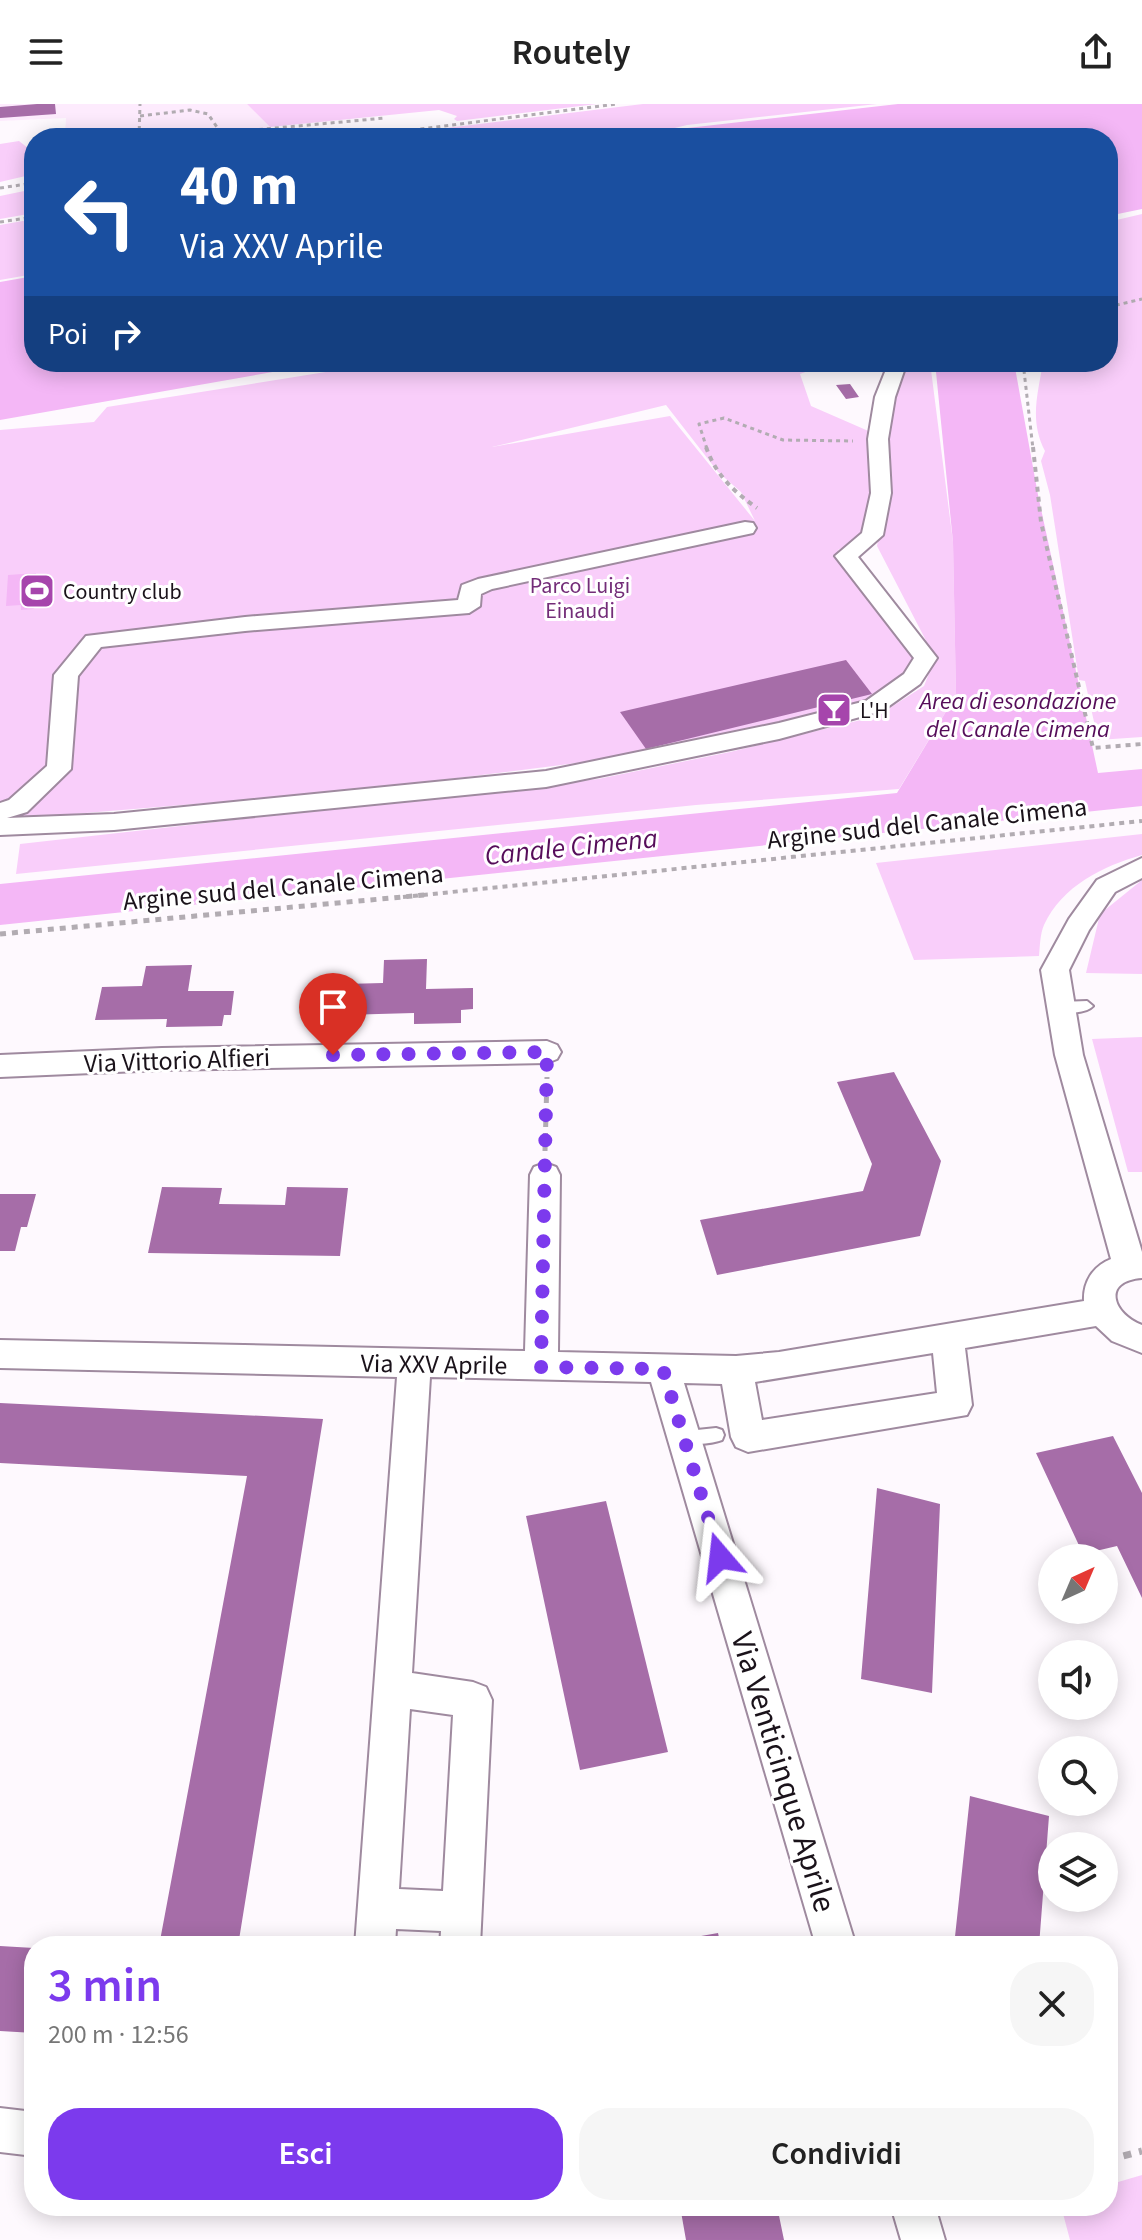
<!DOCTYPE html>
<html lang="it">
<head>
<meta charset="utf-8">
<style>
	body { margin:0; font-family:"Source Sans 3",sans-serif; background:#f6f6f6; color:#222; height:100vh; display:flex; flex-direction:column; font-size:30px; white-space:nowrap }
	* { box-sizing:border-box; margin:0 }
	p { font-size:26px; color:#767676 }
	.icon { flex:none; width:44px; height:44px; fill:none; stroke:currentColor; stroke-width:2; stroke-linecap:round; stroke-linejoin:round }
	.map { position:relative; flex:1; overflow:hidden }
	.drawer { position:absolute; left:24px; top:1832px; width:1094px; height:280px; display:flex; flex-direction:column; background:#fff; border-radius:32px; box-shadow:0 4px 20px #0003 }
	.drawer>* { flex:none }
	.guide { position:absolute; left:24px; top:24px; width:1094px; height:244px; border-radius:32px; box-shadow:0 4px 20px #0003; background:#1a4fa0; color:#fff; overflow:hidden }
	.needle { width:52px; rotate:44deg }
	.buttons { position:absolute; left:1038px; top:1440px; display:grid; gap:16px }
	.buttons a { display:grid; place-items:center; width:80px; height:80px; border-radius:50%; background:#fff; box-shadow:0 4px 20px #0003; font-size:40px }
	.pin { position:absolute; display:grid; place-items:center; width:68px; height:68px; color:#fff; margin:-82px -34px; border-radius:50% 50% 50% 0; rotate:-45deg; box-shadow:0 0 8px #0007 }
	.pin .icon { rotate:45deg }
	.me { position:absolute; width:88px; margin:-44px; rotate:343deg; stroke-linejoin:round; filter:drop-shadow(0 0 6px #0008) }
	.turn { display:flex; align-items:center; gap:28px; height:168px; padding:0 24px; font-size:36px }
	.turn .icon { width:104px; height:104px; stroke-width:2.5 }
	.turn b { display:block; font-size:56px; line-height:68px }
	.then { display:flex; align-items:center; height:76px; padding:0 24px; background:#0003; gap:16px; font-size:30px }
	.round { display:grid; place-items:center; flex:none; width:84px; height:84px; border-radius:32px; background:#f6f6f6 }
	.headline { display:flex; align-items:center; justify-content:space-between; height:136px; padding:0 24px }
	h1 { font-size:48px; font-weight:600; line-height:60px; color:#7c3aed }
	.button { display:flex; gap:16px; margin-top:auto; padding:16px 24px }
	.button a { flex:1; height:92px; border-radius:32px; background:#7c3aed; color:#fff; font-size:32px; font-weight:600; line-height:92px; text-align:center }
	.button a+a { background:#f6f6f6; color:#222 }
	header { display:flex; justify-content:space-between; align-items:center; height:104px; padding:0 24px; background:#fff; font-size:36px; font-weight:600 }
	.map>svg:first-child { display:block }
</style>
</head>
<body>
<header><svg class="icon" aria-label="menu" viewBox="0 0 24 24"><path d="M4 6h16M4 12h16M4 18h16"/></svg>Routely<svg class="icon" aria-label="share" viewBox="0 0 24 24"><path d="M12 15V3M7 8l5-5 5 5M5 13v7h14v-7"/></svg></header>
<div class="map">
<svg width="1142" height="2136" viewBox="0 0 1142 2136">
	<rect width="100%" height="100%" fill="#fef9fe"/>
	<path fill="#fdebfd" d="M0 0H247L281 34H65L66 14 0 17Z"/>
	<path fill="#f9cefa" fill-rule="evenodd" d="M247 0H597L457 17 454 15 457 12 439 6 270 23Z
		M643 0H877L687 21 634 34H364Z
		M19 37 33 48 30 71 0 78V40Z
		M34 85V109L0 115V92Z
		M1142 110V633L1098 636 1085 577 1079 576 1050 391 1041 357 1045 347C1029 316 1038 290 1043 258H1108V118Z
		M34 115V170L0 176V121Z
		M388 258H894L888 261 827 260 800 270 811 302 873 329 874 389 868 430 838 446 919 552 895 582 851 604 593 657 353 687 0 716V326L94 318 107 303ZM666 301 718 368 741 388 755 417 670 312 492 343Z
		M905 258H930L953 438 956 591 899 685 696 701 16 770 20 740 598 675 730 648 877 612 924 582 935 554 877 442 886 392 887 327Z
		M1142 730V751C1103 762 1062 782 1044 821 1040 830 1040 842 1039 852L914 856 876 759Z
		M1142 776V870L1086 869 1100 810Z
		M1142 933V1068H1128L1092 935Z
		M1142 2071V2136H1070L1061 2102H1108V2081Z"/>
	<path fill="#f4b7f6" d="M898 0H1142V105L1108 112V34H641L679 25Z
		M34 172V258H330L0 316V178Z
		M935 258H1014L1038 391 1098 669 1142 665V702L0 821V780L897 689 956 591 953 438Z
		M36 469 35 485H45L44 498 33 505 21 506V501L6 502 8 471Z"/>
	<path fill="#a66da8" d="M37 0H55L56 10 0 14V3Z
		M850 280 859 293 846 295 836 281Z
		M846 556 872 590 646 645 620 608Z
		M427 855 426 885 473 884V905L461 906V919L414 920V909L343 911 345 880 383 879 384 856Z
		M192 861 188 887H234L231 911H224L222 922 166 923 167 915 95 916 102 883 142 882 146 862Z
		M894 968 941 1057 920 1132 717 1171 700 1116 863 1087 872 1060 837 978Z
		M162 1083 222 1084 219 1100 285 1101 287 1083 348 1084 340 1152 148 1149Z
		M0 1090H36L27 1123H21L15 1147H0Z
		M0 1299 323 1315 238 1842H159L247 1372 0 1359Z
		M1113 1332 1142 1389V1494L1117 1442 1083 1450 1036 1349Z
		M877 1384 940 1400 932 1589 861 1575Z
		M606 1397 668 1648 580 1666 526 1412Z
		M970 1692 1049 1712 1039 1842H954Z
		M718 1829 721 1842H656V1840Z
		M0 1842 34 1844V1929L0 1927Z
		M680 2102H777L784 2136H686Z"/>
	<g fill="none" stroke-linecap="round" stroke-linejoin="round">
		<defs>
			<path id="lane" d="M1087 897 1093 902C1086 910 1062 911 1055 903L1061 898Z
				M716 1324 722 1326 724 1331 722 1336C710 1340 690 1342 678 1338L676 1333 678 1328Z"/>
			<path id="street" d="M889 258H907L895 293 888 335 891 389 883 431 858 453 937 554 920 580 882 607 779 635 546 683 114 726 0 731V699L9 696 47 662 54 571 86 532 245 513 458 496 462 481 478 475 745 418 753 419 756 424 753 429 492 485 481 490 480 502 469 509 245 527 101 543 78 572 71 665 27 708 7 714 114 710 546 667 779 619 866 597 904 570 914 554 835 452 862 429 871 389 868 335 875 293Z
				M1142 754V774L1115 788 1089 826 1069 866 1083 951 1142 1148V1174C1101 1177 1113 1210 1142 1221V1249L1112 1237 1096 1222 965 1244 972 1301 967 1311 748 1348 736 1343 731 1333 722 1280 684 1279 856 1842H816L651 1278 430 1273 412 1569 473 1578 486 1583 492 1596 480 1842H440L441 1827 396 1825 395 1842H355L397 1273 0 1264V1236L525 1247 530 1071 534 1063 545 1059 556 1063 560 1071 558 1248 736 1252 779 1248 1084 1197C1083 1178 1093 1162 1111 1155L1055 951 1041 866 1069 815 1097 776ZM933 1249 937 1289 762 1316 755 1278ZM410 1605 453 1611 443 1787 399 1785Z
				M547 937 557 941 561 948 557 955 547 959 162 966 0 973V951L162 944Z
				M0 2004 34 2008V2052L0 2048Z
				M891 2102H935L945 2136H901Z"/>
		</defs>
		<use href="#lane" stroke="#9f8a9f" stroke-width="4"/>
		<use href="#street" stroke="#9f8a9f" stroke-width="4"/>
		<path stroke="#b2acb2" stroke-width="3" stroke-dasharray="4 4" stroke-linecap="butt" d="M140 12 190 6 208 10 219 26 175 34
			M219 26 243 27 385 14
			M139 34 140 0
			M349 34 617 0
			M0 84 34 79
			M0 118 34 113
			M1108 203 1142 195
			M1023 258 1033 345
			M707 345 699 320 724 314 783 336 853 337"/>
		<path stroke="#b2acb2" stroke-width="4" stroke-dasharray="5 5" stroke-linecap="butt" d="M706 343C716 371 733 387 757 404
			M1033 343 1041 418 1093 644 1142 640
			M403 793 1142 717"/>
		<path stroke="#b2acb2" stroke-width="5" stroke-dasharray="6 6" stroke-linecap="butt" d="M0 830 424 791
			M545 1047 547 973"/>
		<path stroke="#b2acb2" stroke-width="7" stroke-dasharray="8 8" stroke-linecap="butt" d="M1108 2056 1142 2047"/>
		<use href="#lane" fill="#fff" fill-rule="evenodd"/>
		<use href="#street" fill="#fff" fill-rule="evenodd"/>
	</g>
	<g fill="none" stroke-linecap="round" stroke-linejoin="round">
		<path stroke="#7c3aed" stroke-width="14" stroke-dasharray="0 25.2" d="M333 951 547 948 541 1263 663 1265 720 1453"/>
	</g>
	<defs>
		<symbol id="stadium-square" viewBox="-11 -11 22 22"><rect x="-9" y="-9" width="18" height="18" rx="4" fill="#a645ac" stroke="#fff"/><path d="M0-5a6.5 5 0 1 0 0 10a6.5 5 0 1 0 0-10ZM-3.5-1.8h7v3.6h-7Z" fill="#fff"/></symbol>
		<symbol id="bar-square" viewBox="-11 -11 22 22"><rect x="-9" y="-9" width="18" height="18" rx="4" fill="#a645ac" stroke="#fff"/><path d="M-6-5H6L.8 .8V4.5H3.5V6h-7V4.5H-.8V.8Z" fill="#fff"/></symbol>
	</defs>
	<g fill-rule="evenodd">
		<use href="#stadium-square" x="17" y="467" width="40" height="40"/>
		<use href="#bar-square" x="814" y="586" width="40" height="40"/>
	</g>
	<g text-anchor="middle" stroke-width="6" stroke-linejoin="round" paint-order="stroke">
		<g font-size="22" fill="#732d78" stroke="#fff">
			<text x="580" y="489">Parco Luigi<tspan x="580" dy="25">Einaudi</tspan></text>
		</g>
		<g font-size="22" fill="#1a121a" stroke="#fff" text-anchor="start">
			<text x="63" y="495">Country club</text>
			<text x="860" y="614">L'H</text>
		</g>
		<g font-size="24" font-style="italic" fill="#560d5a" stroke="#fff">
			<text x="1018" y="605">Area di esondazione<tspan x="1018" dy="28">del Canale Cimena</tspan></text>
		</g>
		<g font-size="26" fill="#1a121a" stroke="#fff">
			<text transform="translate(927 719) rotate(-6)" y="9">Argine sud del Canale Cimena</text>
			<text transform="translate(283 783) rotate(-5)" y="9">Argine sud del Canale Cimena</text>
			<text transform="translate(177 956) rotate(-2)" y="9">Via Vittorio Alfieri</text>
			<text transform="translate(434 1260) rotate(1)" y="9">Via XXV Aprile</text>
		</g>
		<g font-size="28" font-style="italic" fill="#560d5a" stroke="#fff">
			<text transform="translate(571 742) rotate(-6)" y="10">Canale Cimena</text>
		</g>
		<g font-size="32" fill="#1a121a" stroke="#fff">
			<text transform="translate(784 1668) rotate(73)" y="11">Via Venticinque Aprile</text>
		</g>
	</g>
</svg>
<div class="buttons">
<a><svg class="needle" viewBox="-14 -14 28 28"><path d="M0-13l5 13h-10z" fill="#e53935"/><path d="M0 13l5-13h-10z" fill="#767676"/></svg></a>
<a><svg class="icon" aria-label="sound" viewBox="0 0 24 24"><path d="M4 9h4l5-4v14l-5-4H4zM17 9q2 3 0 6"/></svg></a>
<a><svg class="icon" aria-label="search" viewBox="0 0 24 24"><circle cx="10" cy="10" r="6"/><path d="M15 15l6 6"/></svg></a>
<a><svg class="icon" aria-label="layers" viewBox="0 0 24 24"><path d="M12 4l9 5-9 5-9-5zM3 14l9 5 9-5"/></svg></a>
</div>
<div class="pin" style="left:333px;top:951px;background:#d93025"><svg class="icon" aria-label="arrive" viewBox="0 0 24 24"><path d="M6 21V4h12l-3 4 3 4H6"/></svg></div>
<svg class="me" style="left:720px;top:1453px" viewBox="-20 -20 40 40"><path d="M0-17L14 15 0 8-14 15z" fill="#7c3aed" stroke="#fff" stroke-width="4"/></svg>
<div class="guide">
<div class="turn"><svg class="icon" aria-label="left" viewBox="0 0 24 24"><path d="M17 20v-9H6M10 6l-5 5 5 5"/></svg><div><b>40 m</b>Via XXV Aprile</div></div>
<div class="then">Poi<svg class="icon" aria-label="right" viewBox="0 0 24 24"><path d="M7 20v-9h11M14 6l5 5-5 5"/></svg></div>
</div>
<section class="drawer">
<div class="headline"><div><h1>3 min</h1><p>200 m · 12:56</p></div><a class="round"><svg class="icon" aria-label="close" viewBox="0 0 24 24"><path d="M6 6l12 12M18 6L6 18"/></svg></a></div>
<div class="button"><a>Esci</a><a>Condividi</a></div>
</section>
</div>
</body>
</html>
